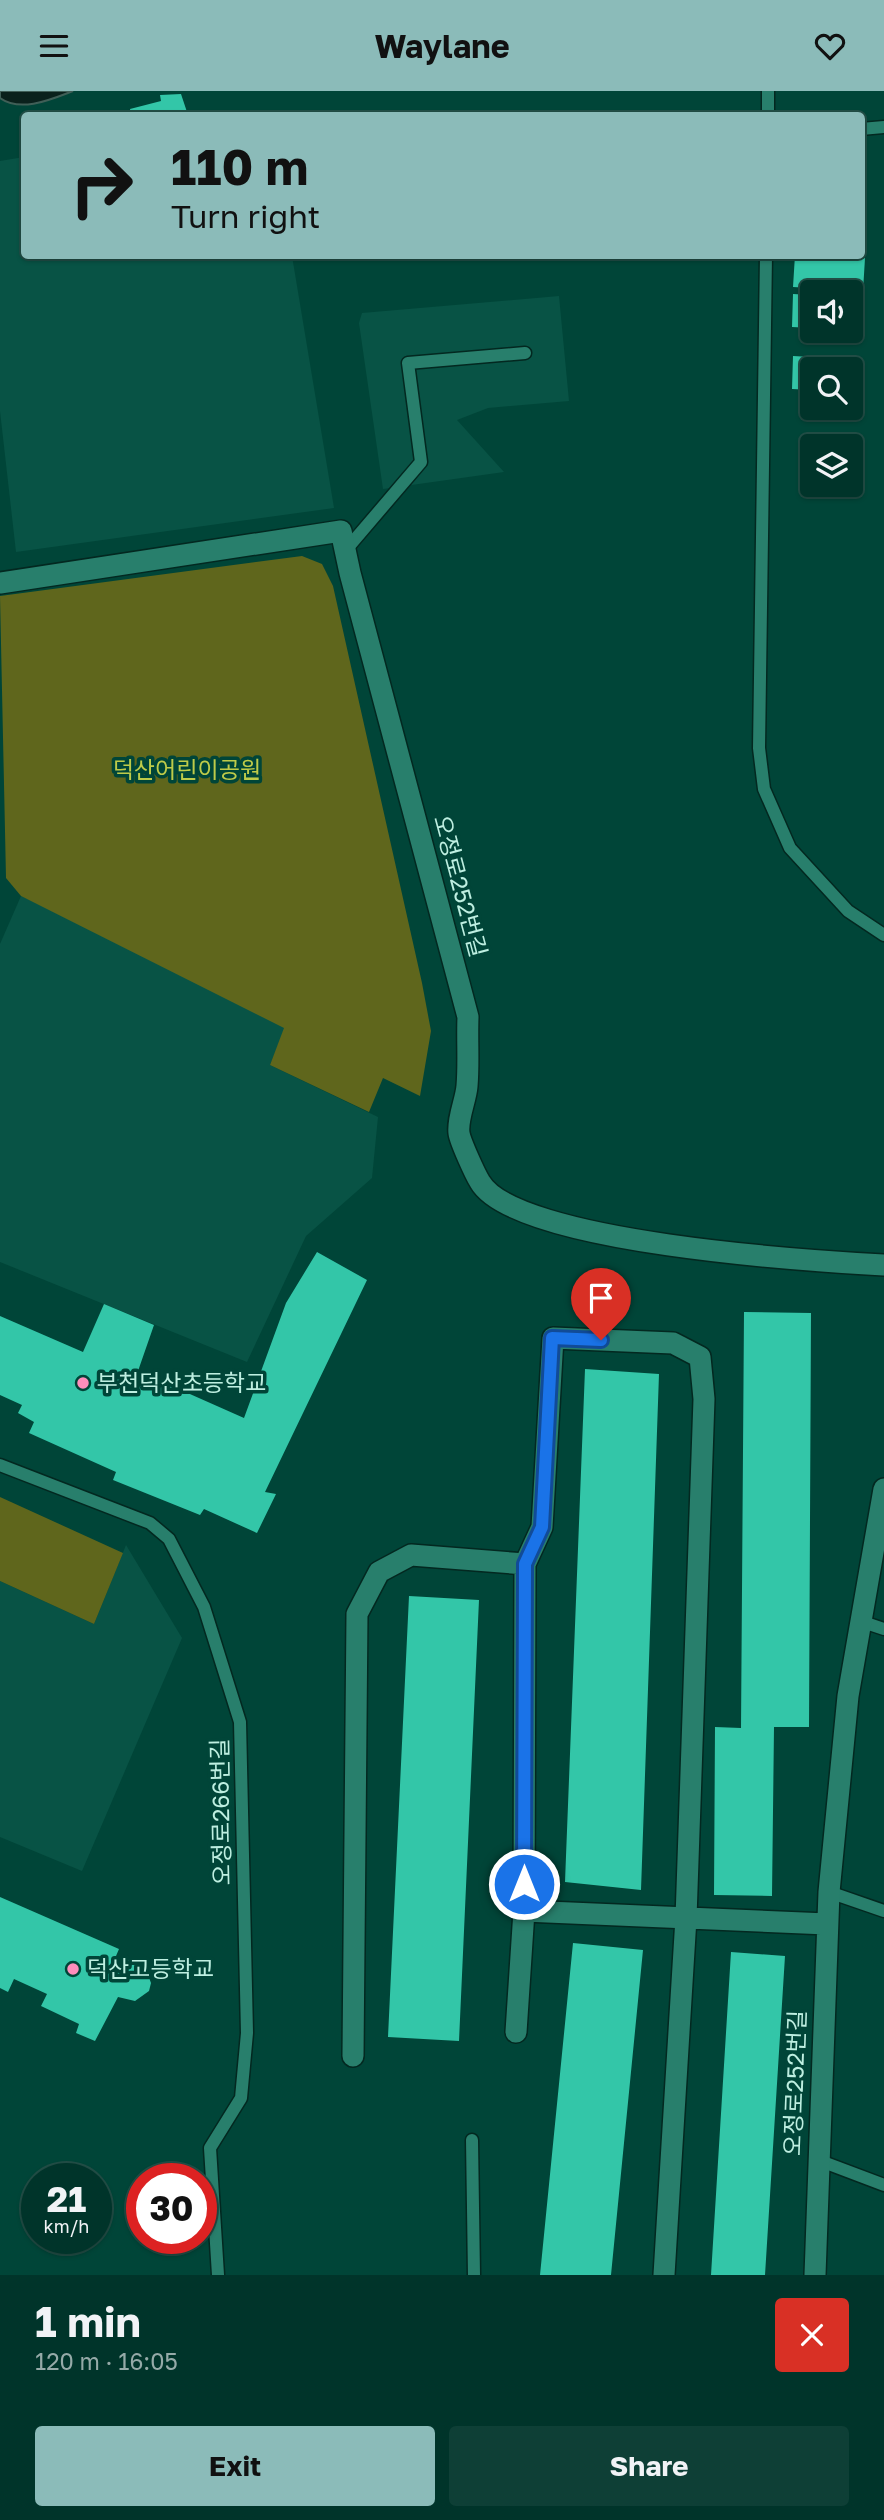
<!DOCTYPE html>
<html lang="en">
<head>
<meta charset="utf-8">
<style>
	body { margin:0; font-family:"Golos Text","Noto Sans KR",sans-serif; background:#0e3f36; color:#f1f3f6; height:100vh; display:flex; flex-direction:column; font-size:26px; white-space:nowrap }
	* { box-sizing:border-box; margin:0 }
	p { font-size:23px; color:#95aaa8 }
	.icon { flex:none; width:38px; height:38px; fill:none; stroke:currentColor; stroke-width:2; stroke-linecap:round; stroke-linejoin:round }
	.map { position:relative; height:2184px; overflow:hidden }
	.details { display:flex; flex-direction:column; background:#00342a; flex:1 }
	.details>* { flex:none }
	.banner { position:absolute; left:21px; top:21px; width:844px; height:147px; border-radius:7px; box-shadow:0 2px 5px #0004,0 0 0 2px #224f47; background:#8bbbb9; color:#111; overflow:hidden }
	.tools { position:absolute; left:800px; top:189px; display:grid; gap:14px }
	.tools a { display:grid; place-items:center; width:63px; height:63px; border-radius:7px; background:#00342a; box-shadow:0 2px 5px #0004,0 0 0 2px #224f47; font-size:35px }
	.speed { position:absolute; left:21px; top:2072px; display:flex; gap:14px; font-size:35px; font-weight:700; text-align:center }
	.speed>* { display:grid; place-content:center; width:91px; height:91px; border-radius:50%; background:#00342a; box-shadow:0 2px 5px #0004,0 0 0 2px #224f47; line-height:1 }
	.speed small { font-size:18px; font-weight:400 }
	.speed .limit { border:10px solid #d22; background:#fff; color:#111 }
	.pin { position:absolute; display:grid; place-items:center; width:60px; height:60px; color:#fff; margin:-72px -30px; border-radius:50% 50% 50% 0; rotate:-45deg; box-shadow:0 0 7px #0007 }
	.pin .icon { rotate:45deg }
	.me { position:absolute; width:77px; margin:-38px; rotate:0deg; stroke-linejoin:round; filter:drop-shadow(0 0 5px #0008) }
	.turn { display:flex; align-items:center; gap:24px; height:147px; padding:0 35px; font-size:32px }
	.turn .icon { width:91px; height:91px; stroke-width:2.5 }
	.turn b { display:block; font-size:49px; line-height:60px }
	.round { display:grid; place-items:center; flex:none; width:74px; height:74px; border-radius:7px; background:#0e3f36 }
	.overview { display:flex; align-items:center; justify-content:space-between; height:119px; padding:0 35px }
	h1 { font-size:42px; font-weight:700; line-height:52px }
	.primary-button { display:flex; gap:14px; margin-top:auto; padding:14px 35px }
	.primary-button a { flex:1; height:80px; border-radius:7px; background:#8bbbb9; color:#111; font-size:28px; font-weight:700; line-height:80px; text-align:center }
	.primary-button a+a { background:#0e3f36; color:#f1f3f6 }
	header { display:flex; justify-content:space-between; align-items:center; height:91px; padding:0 35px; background:#8bbbb9; color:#111; font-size:32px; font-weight:700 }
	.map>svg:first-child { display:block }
</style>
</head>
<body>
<header><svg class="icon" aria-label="menu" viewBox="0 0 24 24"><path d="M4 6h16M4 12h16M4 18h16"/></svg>Waylane<svg class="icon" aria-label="heart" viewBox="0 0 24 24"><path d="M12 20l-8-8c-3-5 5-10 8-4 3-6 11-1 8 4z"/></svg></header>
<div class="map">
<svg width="884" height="2184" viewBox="0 0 884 2184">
	<rect width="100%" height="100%" fill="#004538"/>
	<path fill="#085345" d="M24 66V164L292 165 334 417 16 461 0 320V70Z
		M559 205 569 310 488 317 457 329 504 381 383 398 359 232 362 222Z
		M21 805 290 925 270 974 378 1026 372 1087 306 1145 247 1271 0 1171V853Z
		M126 1454 182 1547 82 1780 0 1746V1490L94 1533Z"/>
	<path fill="#5f661c" d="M302 465 322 473 333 495 422 892 431 940 420 1005 383 987 369 1021 270 974 284 937 21 805 6 787 0 505Z
		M0 1406 123 1462 94 1533 0 1490Z"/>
	<path fill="#0a211c" stroke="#405f57" stroke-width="2" d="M0 0H73C52 8 21 22 0 7Z"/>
	<path fill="#33c6a8" d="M181 3 188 24H131L130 18 161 10 160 4Z
		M861 102 864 103 863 128H861Z
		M795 164 865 167 863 200 793 196Z
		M793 203 812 204V237L792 236Z
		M850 206H863L862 239H850Z
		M793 265 863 269 862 302 850 301V278H812V299L792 298Z
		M317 1161 367 1189 265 1401 276 1403 257 1442 204 1418 200 1424 113 1389 116 1381 29 1342 34 1331 18 1322 22 1314 0 1304V1225L83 1261 104 1213 154 1234 138 1280 244 1327 286 1212Z
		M744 1221 811 1222 809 1636H774L772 1805 714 1804 715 1636 741 1637Z
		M585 1278 659 1283 641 1799 565 1791Z
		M409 1505 479 1509 459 1950 388 1946Z
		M0 1806 119 1858 116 1865 123 1872 128 1869 144 1873 151 1892 149 1900 135 1910 118 1906 95 1950 76 1942 79 1933 41 1915 47 1903 14 1888 8 1901 0 1897Z
		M573 1852 643 1859 611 2184H540Z
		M731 1861 785 1865 765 2184H711Z"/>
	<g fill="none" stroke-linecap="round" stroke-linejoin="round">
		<defs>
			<path id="service" d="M768 24V0
				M861 38 884 36
				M766 164 759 657 764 698 790 757 848 820 884 844
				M345 460 421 371 408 272 525 262
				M0 1374 150 1432 169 1448 204 1516 240 1631 247 1942 241 2007 210 2057 218 2184
				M860 1530 884 1538
				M829 1801 884 1820
				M472 2049 474 2184
				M818 2069 884 2094"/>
			<path id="minor" d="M0 492 341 440 350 482 468 926C467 949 469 972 467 995 466 1009 457 1028 459 1042 460 1050 475 1083 480 1091 515 1152 812 1170 884 1174
				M524 1820 525 1473 542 1436 553 1247 673 1252 700 1266 704 1308 686 1827 664 2184
				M516 1941 524 1820 827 1833
				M353 1965 357 1523 379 1481 411 1464 525 1473
				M815 2184 829 1801 848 1605 884 1398"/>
		</defs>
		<use href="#service" stroke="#032820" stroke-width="15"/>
		<use href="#minor" stroke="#032820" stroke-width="24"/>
		<use href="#service" stroke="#287f6c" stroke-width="12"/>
		<use href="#minor" stroke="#287f6c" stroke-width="21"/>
	</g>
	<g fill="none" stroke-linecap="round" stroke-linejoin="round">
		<defs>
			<path id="route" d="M524 1793 525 1473 542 1436 552 1247 601 1249"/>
		</defs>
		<use href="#route" stroke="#114b97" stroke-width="18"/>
		<use href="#route" stroke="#1a73e8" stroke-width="12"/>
	</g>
	<g fill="#fe8ebc" stroke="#004538" stroke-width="2.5">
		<circle cx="83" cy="1292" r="7"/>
		<circle cx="73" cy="1878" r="7"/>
	</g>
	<g text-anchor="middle" stroke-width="7" stroke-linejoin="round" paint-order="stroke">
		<g font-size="23" fill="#becb49" stroke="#004538">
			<text x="187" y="687">덕산어린이공원</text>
		</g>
		<g font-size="23" fill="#beefe1" stroke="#004538">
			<text transform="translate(460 795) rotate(75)" y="8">오정로252번길</text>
			<text transform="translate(221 1721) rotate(-91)" y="8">오정로266번길</text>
			<text transform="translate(795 1992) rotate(-88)" y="8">오정로252번길</text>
		</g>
		<g font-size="23" fill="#beefe1" stroke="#004538" text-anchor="start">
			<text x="97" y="1300">부천덕산초등학교</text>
			<text x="87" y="1886">덕산고등학교</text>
		</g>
	</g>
</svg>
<div class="tools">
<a><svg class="icon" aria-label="sound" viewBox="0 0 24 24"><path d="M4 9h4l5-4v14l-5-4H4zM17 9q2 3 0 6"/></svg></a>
<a><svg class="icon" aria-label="search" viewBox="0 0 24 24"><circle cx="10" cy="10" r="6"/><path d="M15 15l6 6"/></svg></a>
<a><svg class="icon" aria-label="layers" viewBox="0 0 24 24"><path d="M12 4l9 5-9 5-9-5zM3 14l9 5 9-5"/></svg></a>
</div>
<div class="speed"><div>21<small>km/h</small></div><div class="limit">30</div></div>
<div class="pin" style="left:601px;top:1249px;background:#d93025"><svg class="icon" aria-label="arrive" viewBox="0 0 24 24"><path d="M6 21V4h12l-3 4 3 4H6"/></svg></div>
<svg class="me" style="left:524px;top:1793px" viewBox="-20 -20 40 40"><circle r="17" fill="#1a73e8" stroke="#fff" stroke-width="3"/><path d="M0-11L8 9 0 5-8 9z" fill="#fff"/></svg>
<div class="banner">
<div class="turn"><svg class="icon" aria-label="right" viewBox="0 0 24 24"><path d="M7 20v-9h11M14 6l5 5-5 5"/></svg><div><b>110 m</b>Turn right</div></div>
</div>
</div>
<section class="details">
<div class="overview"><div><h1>1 min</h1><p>120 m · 16:05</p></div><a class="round" style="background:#d93025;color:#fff"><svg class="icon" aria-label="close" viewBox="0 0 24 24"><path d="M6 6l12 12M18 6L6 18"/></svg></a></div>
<div class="primary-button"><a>Exit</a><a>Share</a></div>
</section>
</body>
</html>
